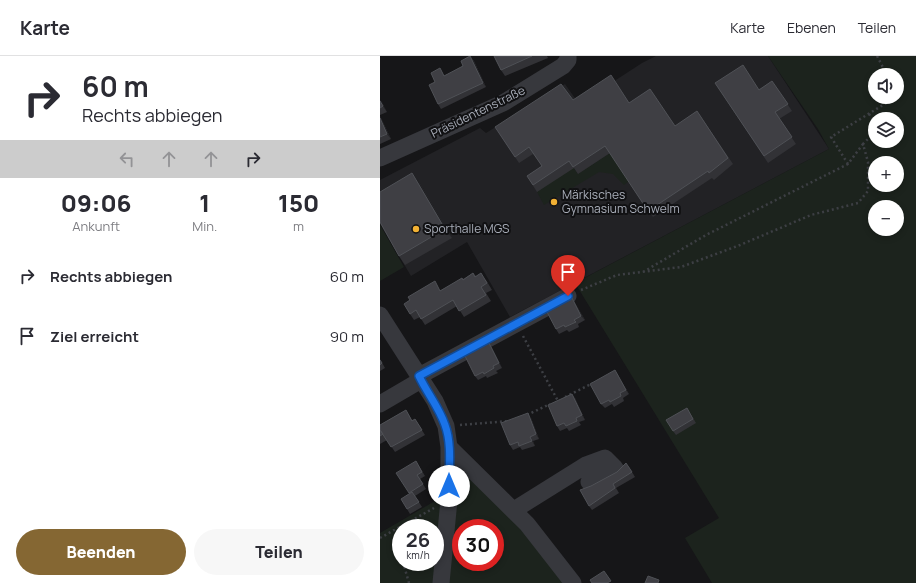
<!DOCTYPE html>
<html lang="de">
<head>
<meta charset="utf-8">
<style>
	body { margin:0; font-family:Manrope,sans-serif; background:#f7f7f7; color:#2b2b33; height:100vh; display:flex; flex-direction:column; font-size:15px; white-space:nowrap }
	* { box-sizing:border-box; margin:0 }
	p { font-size:13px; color:#7c7c81 }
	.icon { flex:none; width:22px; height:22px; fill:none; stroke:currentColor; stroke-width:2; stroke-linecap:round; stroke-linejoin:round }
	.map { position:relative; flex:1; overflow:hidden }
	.panel { display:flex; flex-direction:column; background:#fff; width:380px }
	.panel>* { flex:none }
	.top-card { background:#fff; color:#2b2b33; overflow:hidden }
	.controls { position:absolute; left:488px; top:12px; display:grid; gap:8px }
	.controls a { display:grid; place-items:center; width:36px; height:36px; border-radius:50%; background:#fff; box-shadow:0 2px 6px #0003; font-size:20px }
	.speed { position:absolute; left:12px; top:463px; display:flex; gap:8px; font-size:20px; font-weight:700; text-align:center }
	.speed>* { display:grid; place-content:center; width:52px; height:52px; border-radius:50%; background:#fff; box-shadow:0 2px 6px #0003; line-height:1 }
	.speed small { font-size:10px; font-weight:400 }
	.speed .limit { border:6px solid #d22; background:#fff; color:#111 }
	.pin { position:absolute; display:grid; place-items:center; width:34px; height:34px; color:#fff; margin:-41px -17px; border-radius:50% 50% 50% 0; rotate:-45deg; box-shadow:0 0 4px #0007 }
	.pin .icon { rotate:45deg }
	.me { position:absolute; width:44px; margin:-22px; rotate:0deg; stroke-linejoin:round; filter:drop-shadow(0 0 3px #0008) }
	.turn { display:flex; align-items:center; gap:14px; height:84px; padding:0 16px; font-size:18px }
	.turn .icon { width:52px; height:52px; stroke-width:2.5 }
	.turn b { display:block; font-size:28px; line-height:34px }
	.lanes { display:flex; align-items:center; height:38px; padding:0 16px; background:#0003; justify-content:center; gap:20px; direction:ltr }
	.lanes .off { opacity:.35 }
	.eta { display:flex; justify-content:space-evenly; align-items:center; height:68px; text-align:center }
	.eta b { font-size:24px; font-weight:800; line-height:28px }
	.button { display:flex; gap:8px; margin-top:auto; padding:8px 16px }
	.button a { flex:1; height:46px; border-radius:24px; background:#856733; color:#fff; font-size:16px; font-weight:800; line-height:46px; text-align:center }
	.button a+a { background:#f7f7f7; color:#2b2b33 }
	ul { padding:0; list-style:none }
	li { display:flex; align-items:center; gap:12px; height:60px; padding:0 16px }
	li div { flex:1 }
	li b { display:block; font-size:15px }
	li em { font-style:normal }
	header { display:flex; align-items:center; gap:24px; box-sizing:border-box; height:56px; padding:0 20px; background:#fff; border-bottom:1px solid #e1e1e2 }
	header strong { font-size:19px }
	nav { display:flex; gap:22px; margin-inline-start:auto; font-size:14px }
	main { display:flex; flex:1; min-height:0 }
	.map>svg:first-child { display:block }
</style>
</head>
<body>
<header>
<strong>Karte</strong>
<nav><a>Karte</a><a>Ebenen</a><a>Teilen</a></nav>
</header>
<main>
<section class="panel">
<div class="top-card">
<div class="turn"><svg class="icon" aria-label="right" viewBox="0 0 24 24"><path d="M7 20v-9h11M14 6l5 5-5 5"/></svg><div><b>60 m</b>Rechts abbiegen</div></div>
<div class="lanes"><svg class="icon off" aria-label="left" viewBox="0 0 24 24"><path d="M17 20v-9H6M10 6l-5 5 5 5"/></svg><svg class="icon off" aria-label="ahead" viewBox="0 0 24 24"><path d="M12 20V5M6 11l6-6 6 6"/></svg><svg class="icon off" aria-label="ahead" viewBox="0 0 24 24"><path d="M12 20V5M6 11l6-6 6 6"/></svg><svg class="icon" aria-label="right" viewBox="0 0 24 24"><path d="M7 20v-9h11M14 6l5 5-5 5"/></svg></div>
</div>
<div class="eta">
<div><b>09:06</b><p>Ankunft</p></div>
<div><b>1</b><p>Min.</p></div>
<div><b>150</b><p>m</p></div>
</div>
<ul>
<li><svg class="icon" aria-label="right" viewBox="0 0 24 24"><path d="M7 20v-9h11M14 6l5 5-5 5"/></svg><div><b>Rechts abbiegen</b></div><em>60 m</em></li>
<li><svg class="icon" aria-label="arrive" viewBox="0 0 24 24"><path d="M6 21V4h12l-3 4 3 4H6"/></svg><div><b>Ziel erreicht</b></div><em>90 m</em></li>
</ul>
<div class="button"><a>Beenden</a><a>Teilen</a></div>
</section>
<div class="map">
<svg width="536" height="527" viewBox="0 0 536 527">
	<rect width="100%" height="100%" fill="#161618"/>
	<path fill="#222225" d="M276 0H388L449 93 130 261 87 186 31 220 0 168V124L100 72 106 77 185 28 199 48 262 7Z"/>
	<path fill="#1c231d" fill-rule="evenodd" d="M388 0H536V527H332L305 482 339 462 195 227 449 93 438 73ZM495 19H517V41H495ZM495 63H517V85H495ZM495 107H517V129H495ZM495 151H517V173H495Z
		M230 97 249 125 244 129 233 118 219 116 164 149 157 136 193 110 198 118Z
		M0 169 24 211 0 225Z
		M74 395 200 527H0V477L67 438ZM21 472H55V506H21ZM81 472H115V506H81Z"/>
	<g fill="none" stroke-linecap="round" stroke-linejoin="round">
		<path stroke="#3d3f44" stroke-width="2.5" stroke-dasharray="2 3" stroke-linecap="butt" d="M497 0 507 19
			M517 37 518 39 517 40
			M489 58 495 67
			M468 108 451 81 516 41
			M263 216 326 179 468 108 483 88
			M201 234 237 219 301 211 360 189 431 159 478 147 488 135V106L483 88 495 76
			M143 280 178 345
			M185 341 213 327
			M147 359 170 348
			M80 369 129 365
			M0 482 54 452
			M23 506 29 527"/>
		<path stroke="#37383d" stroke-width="17" d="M0 102 123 47 183 10 188 4V0
			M0 259 55 345 66 370 69 391V444L61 527
			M39 320 188 240
			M0 348 41 324
			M69 391 147 468 193 527
			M134 454 206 409 225 402 235 412 209 426"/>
	</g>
	<path fill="#323236" d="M90 0 94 5 106 31 61 53 58 48 60 12 64 20 83 10Z
		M114 0H167L168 2 125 20 121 14Z
		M392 25 412 55 399 63 416 88 388 107 335 27 379 33Z
		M0 44 7 56 0 59Z
		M193 44 249 47 296 70 317 55 353 108 334 124 332 122 273 161 230 97 198 118 194 112 157 136 147 120 162 110 153 98 139 107 115 71Z
		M0 60 11 83 0 88Z
		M39 126 72 182 25 209 19 200Z
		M93 217 96 220 106 224 112 234 106 237 111 245 84 261 77 250 45 269 40 261 34 264 30 258 61 234 83 223Z
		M192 242 195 247 205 264 198 268 199 271 189 276 187 274 179 278 176 273Z
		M109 287 112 292 122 312 116 315 118 317 107 322 106 320 98 324 95 320Z
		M0 303 5 312 0 315Z
		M235 314 249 338 243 342 244 345 234 351 232 348 225 352 221 348Z
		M195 342 205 364 199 366 201 369 189 375 187 372 180 375 177 370Z
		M307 352 316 367 296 379 293 375Z
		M26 354 32 364 35 363 45 379 15 396 5 381 7 384 0 388V369Z
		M151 362 159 383 153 385 155 390 142 394 140 391 133 394 130 389Z
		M36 405 45 420 40 423 46 433 35 440 42 451 30 458 27 453 29 438Z
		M249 411 255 421 236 432 239 437 212 454 209 450 211 430Z"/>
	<path fill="#212124" d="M90 0 94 5 106 31 103 27Z
		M0 44 2 46 7 56 3 50Z
		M0 60 11 83 7 78 0 62Z
		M32 117 39 126 72 182 65 173Z
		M192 242 195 247 205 264 201 260Z
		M109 287 112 292 122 312 119 307Z
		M235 314 238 319 249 338 246 334Z
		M192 338 195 342 205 364 202 359Z
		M148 357 151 362 159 383 156 378Z
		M150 381 153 385 155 390 152 385Z"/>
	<path fill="#3f3f44" stroke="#4f5156" d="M90 0 103 27 58 48 49 29 55 26 51 17 60 12 64 20 83 10 81 5Z
		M114 0H152L121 14Z
		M363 9 379 34 392 25 408 48 395 56 412 81 384 100 335 27Z
		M231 19 249 47 270 33 295 70 317 55 348 102 329 117 328 115 268 155 225 90 193 111 189 105 153 129 147 120 162 110 149 91 135 101 115 71 181 28 193 44Z
		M0 45 3 50 0 52Z
		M0 62 7 78 0 81Z
		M32 117 65 173 19 200 0 166V136Z
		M93 217 95 221 101 217 107 227 101 231 106 239 79 255 73 244 41 263 36 254 30 258 24 248 30 244 28 241 55 225 60 235 82 222 83 224Z
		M192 242 201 260 194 264 196 266 185 271 184 269 176 273 167 256Z
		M109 287 119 307 113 310 114 312 104 318 103 316 95 320 85 300Z
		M0 304 2 307 0 309Z
		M235 314 246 334 240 337 241 340 230 346 229 344 221 348 210 328Z
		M192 338 202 359 196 362 197 365 186 370 184 367 177 370 168 349Z
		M307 352 313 363 293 375 286 364Z
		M26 354 32 365 35 363 42 374 11 391 0 374 3 378 0 380V369Z
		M148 357 156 378 150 381 152 385 139 390 138 386 130 389 121 367Z
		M36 405 42 416 37 419 43 428 29 437 16 417Z
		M246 407 252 416 233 428 235 432 209 450 200 434 211 430 237 416Z
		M32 436 39 446 27 453 21 443Z
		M224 515 231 525 227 527H212L210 524Z
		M268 520 279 524 278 527H265Z"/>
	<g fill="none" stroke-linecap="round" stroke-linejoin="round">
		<defs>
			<path id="route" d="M69 430C69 411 72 388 65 369 59 351 47 337 39 320L188 240"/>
		</defs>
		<use href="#route" stroke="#114b97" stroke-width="10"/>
		<use href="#route" stroke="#1a73e8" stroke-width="7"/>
	</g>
	<g fill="#f2b134" stroke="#111113" stroke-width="1.5">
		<circle cx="174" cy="146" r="4"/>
		<circle cx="36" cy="173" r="4"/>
	</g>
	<g text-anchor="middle" stroke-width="4" stroke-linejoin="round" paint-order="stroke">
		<g font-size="12" fill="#a8adb8" stroke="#111113">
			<text transform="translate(98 56) rotate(-26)" y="4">Präsidentenstraße</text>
		</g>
		<g font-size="12" fill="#a8adb8" stroke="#111113" text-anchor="start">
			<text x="182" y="143">Märkisches<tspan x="182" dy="14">Gymnasium Schwelm</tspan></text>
			<text x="44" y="177">Sporthalle MGS</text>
		</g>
	</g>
</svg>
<div class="controls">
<a><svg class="icon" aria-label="sound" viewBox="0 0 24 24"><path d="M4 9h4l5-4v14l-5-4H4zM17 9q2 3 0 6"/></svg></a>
<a><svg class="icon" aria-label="layers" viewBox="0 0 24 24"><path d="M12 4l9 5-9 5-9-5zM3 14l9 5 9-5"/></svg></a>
<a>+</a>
<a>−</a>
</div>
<div class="speed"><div>26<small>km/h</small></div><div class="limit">30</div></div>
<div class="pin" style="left:188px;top:240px;background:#d93025"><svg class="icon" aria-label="arrive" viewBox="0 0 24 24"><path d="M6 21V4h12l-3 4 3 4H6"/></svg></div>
<svg class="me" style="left:69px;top:430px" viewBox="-20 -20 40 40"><circle r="19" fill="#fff"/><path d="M0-13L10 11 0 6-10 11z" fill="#1a73e8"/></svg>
</div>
</main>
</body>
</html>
